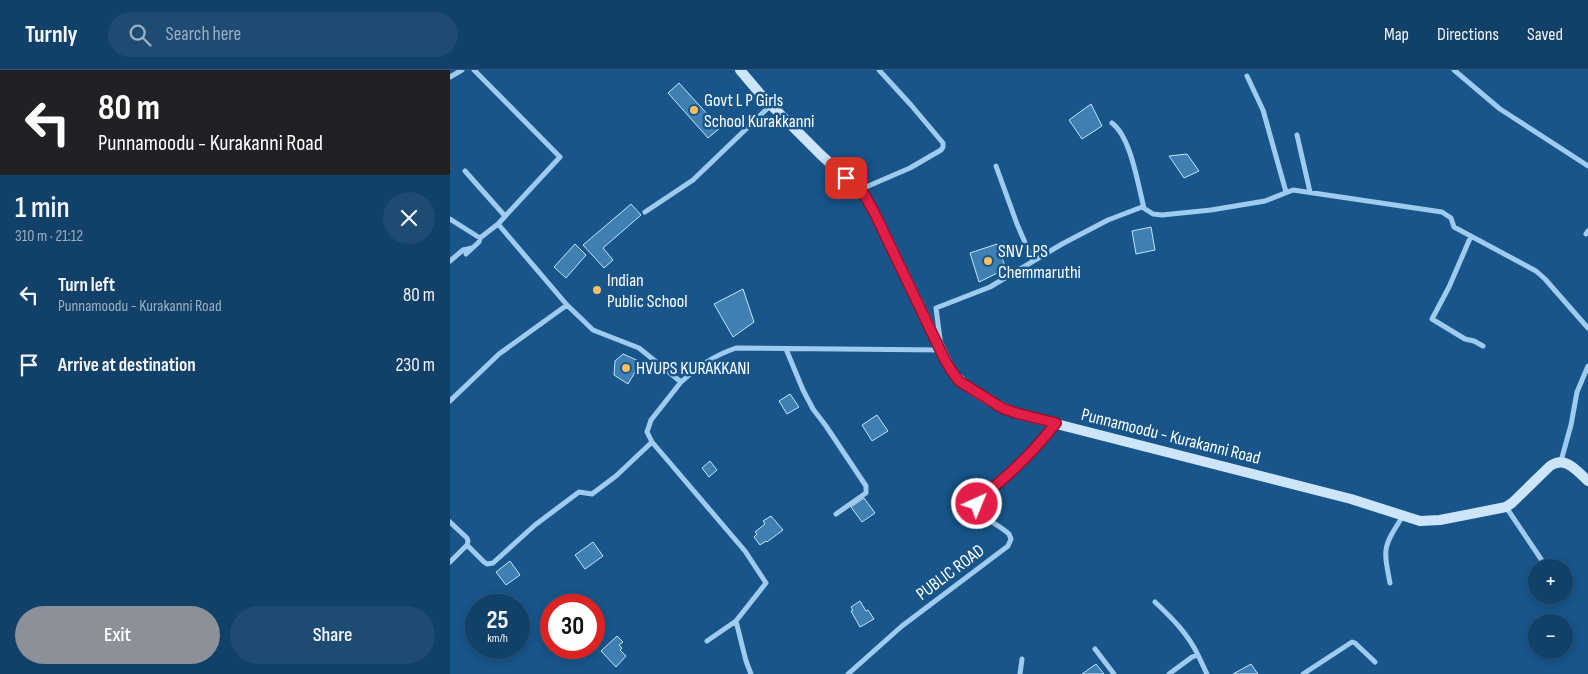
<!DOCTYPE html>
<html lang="en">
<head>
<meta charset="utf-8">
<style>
	body { margin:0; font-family:"Sofia Sans Condensed",sans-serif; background:#1e4b71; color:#f1f3f6; height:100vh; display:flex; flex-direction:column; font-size:19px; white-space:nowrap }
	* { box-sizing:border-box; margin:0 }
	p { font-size:16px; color:#9cafc0 }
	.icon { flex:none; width:28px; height:28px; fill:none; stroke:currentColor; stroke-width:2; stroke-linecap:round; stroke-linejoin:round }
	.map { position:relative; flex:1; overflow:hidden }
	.side { display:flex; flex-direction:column; background:#114068; width:450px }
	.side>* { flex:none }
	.guide { background:#202124; color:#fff; overflow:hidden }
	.tools { position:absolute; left:1078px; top:489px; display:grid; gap:10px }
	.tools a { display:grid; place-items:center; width:45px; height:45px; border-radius:50%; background:#114068; box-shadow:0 2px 8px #0003,0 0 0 1px #30597c; font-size:25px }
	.speed { position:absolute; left:15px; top:524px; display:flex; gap:10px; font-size:25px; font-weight:700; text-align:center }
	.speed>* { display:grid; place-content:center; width:65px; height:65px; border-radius:50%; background:#114068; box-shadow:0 2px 8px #0003,0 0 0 1px #30597c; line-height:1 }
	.speed small { font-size:12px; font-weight:400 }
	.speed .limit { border:8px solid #d22; background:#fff; color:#111 }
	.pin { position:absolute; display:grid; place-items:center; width:42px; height:42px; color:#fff; margin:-21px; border-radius:10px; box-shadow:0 2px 8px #0006 }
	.me { position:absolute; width:55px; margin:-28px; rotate:44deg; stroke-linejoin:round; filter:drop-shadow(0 0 4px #0008) }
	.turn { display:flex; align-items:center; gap:18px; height:105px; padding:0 15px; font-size:22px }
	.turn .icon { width:65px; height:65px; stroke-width:2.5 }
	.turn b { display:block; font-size:35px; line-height:42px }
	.round { display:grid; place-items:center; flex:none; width:52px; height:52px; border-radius:26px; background:#1e4b71 }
	.overview { display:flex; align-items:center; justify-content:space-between; height:85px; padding:0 15px }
	h1 { font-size:30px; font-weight:600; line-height:38px }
	.button { display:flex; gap:10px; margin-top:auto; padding:10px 15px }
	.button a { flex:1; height:58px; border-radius:30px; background:#8c9099; color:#fff; font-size:20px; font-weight:600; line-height:58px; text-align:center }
	.button a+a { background:#1e4b71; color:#f1f3f6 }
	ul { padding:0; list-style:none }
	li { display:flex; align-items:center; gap:15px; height:70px; padding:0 15px }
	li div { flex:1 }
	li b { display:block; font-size:19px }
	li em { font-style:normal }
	header { display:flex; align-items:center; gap:30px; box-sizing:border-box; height:70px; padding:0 25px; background:#114068; border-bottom:1px solid #30597c }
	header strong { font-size:24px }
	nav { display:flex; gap:28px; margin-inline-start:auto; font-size:18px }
	.search { width:350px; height:45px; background:#1e4b71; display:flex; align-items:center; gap:12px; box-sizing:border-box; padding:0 18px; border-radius:28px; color:#9cafc0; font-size:19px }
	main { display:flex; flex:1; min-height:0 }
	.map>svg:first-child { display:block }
</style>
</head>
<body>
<header>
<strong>Turnly</strong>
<div class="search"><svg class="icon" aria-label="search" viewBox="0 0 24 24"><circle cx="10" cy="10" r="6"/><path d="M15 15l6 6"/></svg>Search here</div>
<nav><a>Map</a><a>Directions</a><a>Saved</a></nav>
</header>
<main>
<section class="side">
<div class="guide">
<div class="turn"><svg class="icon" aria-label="left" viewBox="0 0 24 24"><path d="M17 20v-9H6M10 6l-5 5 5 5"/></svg><div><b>80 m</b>Punnamoodu - Kurakanni Road</div></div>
</div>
<div class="overview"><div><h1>1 min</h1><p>310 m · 21:12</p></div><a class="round"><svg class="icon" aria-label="close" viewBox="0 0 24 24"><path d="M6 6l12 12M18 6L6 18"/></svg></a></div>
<ul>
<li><svg class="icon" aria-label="left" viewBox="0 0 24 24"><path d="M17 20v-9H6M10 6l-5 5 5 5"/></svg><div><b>Turn left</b><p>Punnamoodu - Kurakanni Road</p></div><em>80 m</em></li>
<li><svg class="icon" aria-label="arrive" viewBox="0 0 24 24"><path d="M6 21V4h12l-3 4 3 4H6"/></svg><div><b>Arrive at destination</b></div><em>230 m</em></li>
</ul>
<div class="button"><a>Exit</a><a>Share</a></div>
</section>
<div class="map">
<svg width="1138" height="604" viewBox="0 0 1138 604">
	<rect width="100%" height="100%" fill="#17558a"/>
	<path fill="#3f7fb2" stroke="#c5e3fa" d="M229 13 270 58 258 68 218 23Z
		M641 34 652 56 632 69 619 50Z
		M737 84 749 101 734 108 719 86Z
		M181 134 191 145 153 178 163 190 154 198 133 175Z
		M701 157 705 180 686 184 682 161Z
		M125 174 136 185 116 208 104 197Z
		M547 174 556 199 529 212 520 183Z
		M293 219 304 252 283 267 264 234Z
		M173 284 191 292 178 314 164 305 165 291Z
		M340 324 349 337 337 344 329 331Z
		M427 345 438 361 422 371 412 355Z
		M260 391 267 400 259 407 252 398Z
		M414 428 425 443 412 452 401 437Z
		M321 446 333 460 317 472 316 471 310 475 304 467 307 464 305 462 315 454 313 451Z
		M143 472 153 486 135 499 125 485Z
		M60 491 70 505 56 515 46 502Z
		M410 531 416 541 418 540 424 549 410 557 401 541 403 540 401 537Z
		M167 566 173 572 169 575 172 578 170 580 176 586 166 597 151 581Z
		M646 594 654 604H632Z
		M801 594 808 604H783Z"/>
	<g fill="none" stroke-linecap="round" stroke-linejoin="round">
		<path stroke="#9fcbee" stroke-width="5" d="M24 0 110 87 48 154 117 235 143 260 189 278 231 312C249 296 263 286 286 278L491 280
			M1004 0 1050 39 1138 96
			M797 6 813 40 836 122
			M0 7 12 0
			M662 53C681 67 688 115 694 138
			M847 65 860 122
			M546 96 567 154 583 191
			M15 101 55 146
			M409 120 460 98 491 80 493 77V73L461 35 429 0
			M195 142 243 110 321 35
			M0 149 30 168 48 154
			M1136 164 1138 161
			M1021 166 999 217 982 249 1015 269 1024 271 1033 276
			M16 184 29 172 30 168
			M0 191 13 180 22 178
			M490 269 486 238 540 217 612 174 658 150 692 137 703 144 712 145 761 140 815 131 843 120 992 142 1001 148 1004 157 1086 201 1095 209 1138 258
			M336 279 353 320 363 339 376 356 416 416V423L386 444
			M231 312 201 350 197 362 202 372 295 481 316 513 286 551 296 591 301 604
			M0 331 49 284 117 235
			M1111 391 1121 355 1127 322 1138 296
			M1056 437 1097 498
			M0 452 17 468 18 471 17 475 0 492
			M17 475 34 492 37 494 43 493 85 455 129 422 142 424 166 406 202 372
			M940 513C933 477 933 477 953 446
			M705 532C722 548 738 564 748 585
			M257 571 286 551
			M645 579 664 604
			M398 604 452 556 558 476 561 469 559 464C549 454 524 446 528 430L583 380 606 353
			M570 604 572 589
			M719 604 742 587 748 585 757 604
			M853 604 902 572 905 573 925 592"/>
		<path stroke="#cce5fa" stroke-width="10" d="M290 0 312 26 371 85 414 124 425 143 501 300C518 323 553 339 579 347L901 429 970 451 990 450 1056 437 1062 433 1100 396C1115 385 1127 401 1138 411"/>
	</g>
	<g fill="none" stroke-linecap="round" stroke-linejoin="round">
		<defs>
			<path id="route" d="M396 108 414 124 425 144 495 290 501 300 509 311 552 338 566 343 606 353C588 376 568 397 546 415 539 421 529 425 527 434"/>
		</defs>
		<use href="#route" stroke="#92132f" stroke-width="12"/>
		<use href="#route" stroke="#e11d48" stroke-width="9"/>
	</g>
	<g fill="#ffbf5d" stroke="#17558a" stroke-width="2">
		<circle cx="244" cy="40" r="5"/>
		<circle cx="538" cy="191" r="5"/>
		<circle cx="147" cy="220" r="5"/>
		<circle cx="176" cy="298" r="5"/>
	</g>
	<g text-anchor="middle" stroke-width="5" stroke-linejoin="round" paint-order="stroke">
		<g font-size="18" fill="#fff" stroke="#17558a" text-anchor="start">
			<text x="254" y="36">Govt L P Girls<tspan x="254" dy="21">School Kurakkanni</tspan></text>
			<text x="548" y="187">SNV LPS<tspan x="548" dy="21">Chemmaruthi</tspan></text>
			<text x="157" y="216">Indian<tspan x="157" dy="21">Public School</tspan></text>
			<text x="186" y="304">HVUPS KURAKKANI</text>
		</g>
		<g font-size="18" fill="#fff" stroke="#17558a">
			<text transform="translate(721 366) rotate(14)" y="6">Punnamoodu - Kurakanni Road</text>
			<text transform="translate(500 502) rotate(-37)" y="6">PUBLIC ROAD</text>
		</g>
	</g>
</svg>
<div class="tools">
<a>+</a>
<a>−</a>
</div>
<div class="speed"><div>25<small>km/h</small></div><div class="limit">30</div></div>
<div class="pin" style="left:396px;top:108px;background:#d93025"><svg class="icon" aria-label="arrive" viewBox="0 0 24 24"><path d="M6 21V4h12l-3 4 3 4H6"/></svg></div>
<svg class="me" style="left:527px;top:434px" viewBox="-20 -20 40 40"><circle r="17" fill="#e11d48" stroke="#fff" stroke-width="3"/><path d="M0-11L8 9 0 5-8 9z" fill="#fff"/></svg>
</div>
</main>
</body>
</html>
